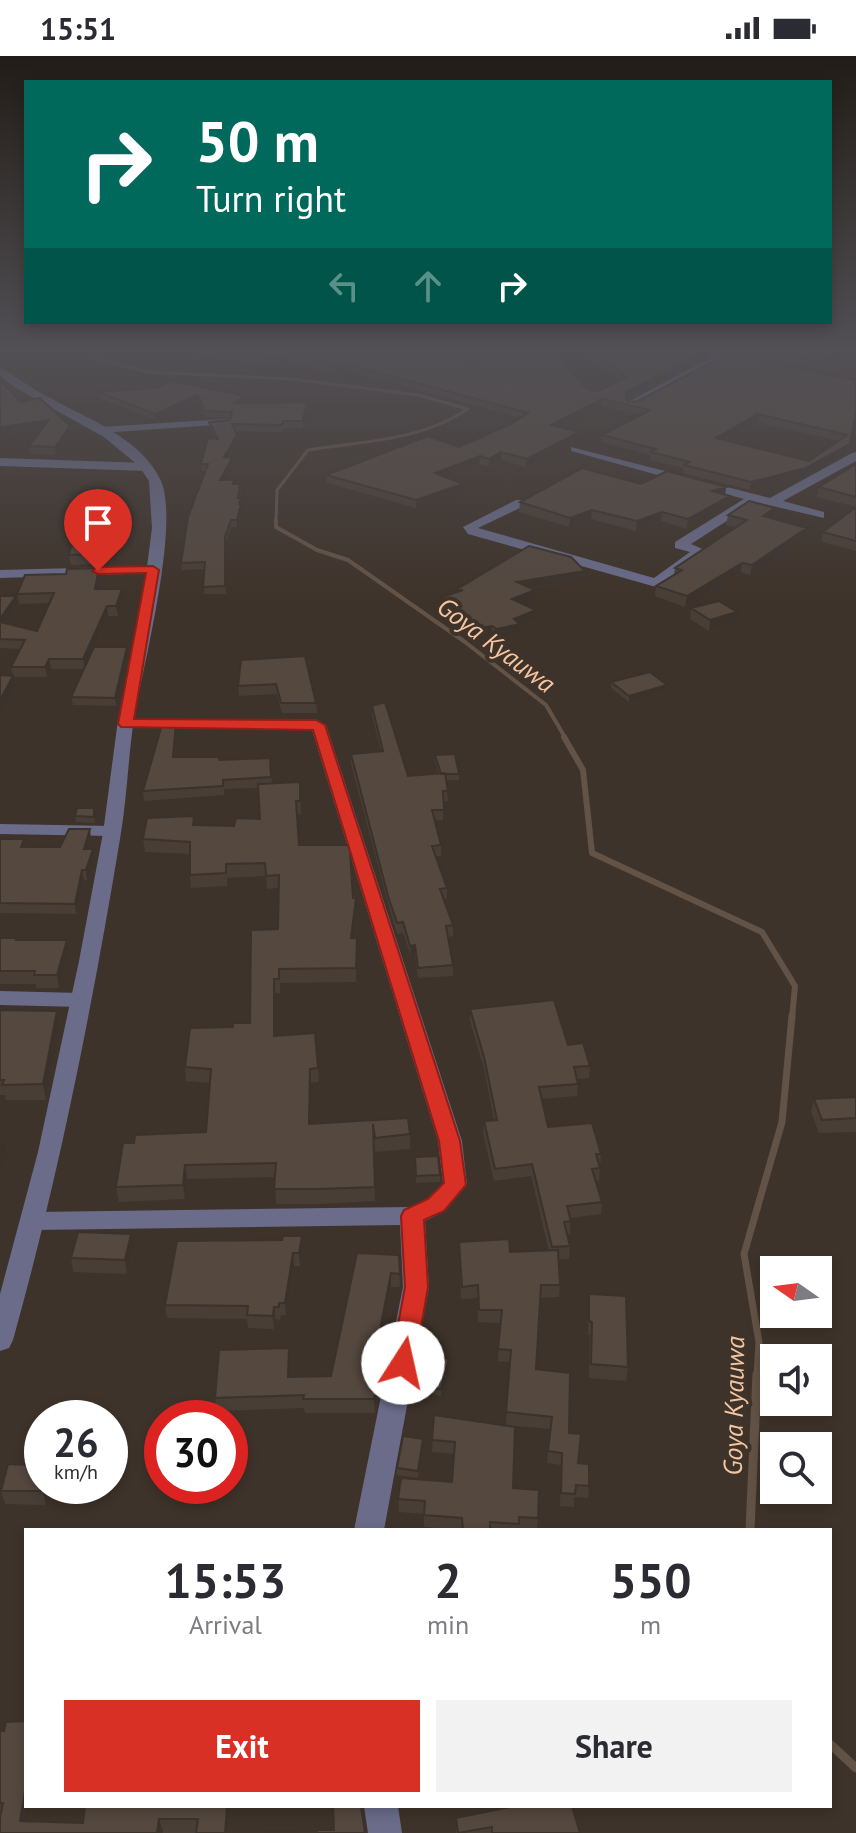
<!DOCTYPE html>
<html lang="en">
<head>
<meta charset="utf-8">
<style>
	body { margin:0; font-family:"PT Sans",sans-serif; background:#f2f2f3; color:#2b2b33; height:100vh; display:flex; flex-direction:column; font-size:30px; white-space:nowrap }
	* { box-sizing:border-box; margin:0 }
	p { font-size:26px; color:#7c7c81 }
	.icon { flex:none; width:44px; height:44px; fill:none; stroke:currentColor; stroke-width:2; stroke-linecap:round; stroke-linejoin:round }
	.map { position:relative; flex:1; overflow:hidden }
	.panel { position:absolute; left:24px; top:1472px; width:808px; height:280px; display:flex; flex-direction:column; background:#fff; border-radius:0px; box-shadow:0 4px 12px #0003 }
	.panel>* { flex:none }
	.hud { position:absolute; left:24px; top:24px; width:808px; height:244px; border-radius:0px; box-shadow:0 4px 12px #0003; background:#00695c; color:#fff; overflow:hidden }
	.needle { width:52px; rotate:284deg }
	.fabs { position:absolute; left:760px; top:1200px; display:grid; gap:16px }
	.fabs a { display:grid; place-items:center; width:72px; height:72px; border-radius:0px; background:#fff; box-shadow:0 4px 12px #0003; font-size:40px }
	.speed { position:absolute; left:24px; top:1344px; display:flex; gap:16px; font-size:40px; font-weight:700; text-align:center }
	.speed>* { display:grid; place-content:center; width:104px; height:104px; border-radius:50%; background:#fff; box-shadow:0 4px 12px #0003; line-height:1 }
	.speed small { font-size:20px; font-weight:400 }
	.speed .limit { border:12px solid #d22; background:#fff; color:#111 }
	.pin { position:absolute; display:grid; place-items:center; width:68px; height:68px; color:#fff; margin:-82px -34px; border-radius:50% 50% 50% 0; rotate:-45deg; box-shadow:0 0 8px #0007 }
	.pin .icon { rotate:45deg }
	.me { position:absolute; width:88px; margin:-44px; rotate:10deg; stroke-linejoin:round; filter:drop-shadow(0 0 6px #0008) }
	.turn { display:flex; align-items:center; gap:28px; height:168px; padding:0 40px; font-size:36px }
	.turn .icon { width:104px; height:104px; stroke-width:2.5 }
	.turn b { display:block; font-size:56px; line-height:68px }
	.lanes { display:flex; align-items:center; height:76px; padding:0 40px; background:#0003; justify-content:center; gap:40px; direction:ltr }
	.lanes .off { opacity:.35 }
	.eta { display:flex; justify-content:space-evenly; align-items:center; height:136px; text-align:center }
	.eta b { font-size:48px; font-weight:700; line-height:56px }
	.primary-button { display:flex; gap:16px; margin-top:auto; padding:16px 40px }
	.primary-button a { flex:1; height:92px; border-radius:0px; background:#d93025; color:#fff; font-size:32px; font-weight:700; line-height:92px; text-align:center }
	.primary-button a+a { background:#f2f2f3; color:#2b2b33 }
	.status { display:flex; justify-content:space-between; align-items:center; height:56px; padding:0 40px; background:#fff; direction:ltr }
	.status svg { height:22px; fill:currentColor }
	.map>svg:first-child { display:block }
</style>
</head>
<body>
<div class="status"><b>15:51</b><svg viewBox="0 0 49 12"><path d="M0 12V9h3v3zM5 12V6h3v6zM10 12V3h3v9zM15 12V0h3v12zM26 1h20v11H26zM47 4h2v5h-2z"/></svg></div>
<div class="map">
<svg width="856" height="1777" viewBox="0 0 856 1777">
	<rect width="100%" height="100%" fill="#3e332a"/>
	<path fill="#4a392c" d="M719 295H856V323Z"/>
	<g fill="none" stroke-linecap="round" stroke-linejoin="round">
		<path stroke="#635346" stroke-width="3" d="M89 295 94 302 148 316 291 323 418 339 468 353C420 385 364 385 308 394L277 434 276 466"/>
		<path stroke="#635346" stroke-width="4" d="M276 464V471L317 494 348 504 465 586 546 649 566 683"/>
		<path stroke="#635346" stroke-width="6" d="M564 681 583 714 592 797 762 876 795 930 792 962"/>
		<path stroke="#635346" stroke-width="7" d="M757 1320 759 1286 744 1198 782 1066 792 960"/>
		<path stroke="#635346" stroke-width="9" d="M750 1474 757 1318
			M830 1688 856 1712"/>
		<path fill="#6a6c8a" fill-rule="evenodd" d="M700 295H719L757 305 752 308 725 302 636 350H628V346L714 300Z
			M226 363 230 364V368L100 377 94 374 100 371Z
			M571 391 770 442 852 397 856 396V405L783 445 824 456V462L756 446 691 488 707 495 656 531 468 478 463 471 516 444H524V450L478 472 654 522 690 496 675 492V486L744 443 571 395Z
			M0 402 147 407 153 411 147 415 0 410Z
			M153 510 158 511V517L0 522V514Z
			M126 663 316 664 326 669 462 1085 467 1129 445 1155 425 1165 429 1231 384 1474H354L403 1231 400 1169 35 1174 26 1172 23 1165 26 1158 35 1156 409 1151 427 1143 443 1127 438 1085 312 674 120 671V665Z
			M0 768 112 770 121 775 112 780 0 778Z
			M0 935 81 937 91 944 81 951 0 949Z
			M364 1750H398L402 1777H368Z"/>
		<path fill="#6a6c8a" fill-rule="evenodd" d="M0 312C14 318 27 330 41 337 80 360 141 380 161 425 180 469 143 611 134 663 128 702 127 743 120 783 92 952 59 1119 13 1284L9 1292 0 1295V1238L38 1096 79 905 103 777 118 664 143 541 152 472 149 425 139 410 104 381 14 331 0 320Z"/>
	</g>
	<path fill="#483e36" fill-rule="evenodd" d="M188 295H311L304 299 307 301 478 308 481 306 444 295H553L587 333 598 335 620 324 584 295H707V301L626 344 629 346 856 324V364L855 363 849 395 805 419 750 434 683 417 684 412 650 404V399L601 386 602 379 640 359 601 350 561 371 579 376 578 383 526 411 501 404 489 410 479 408 445 421 463 436 416 452 327 427 326 419 459 391 511 368 520 362 350 315 335 317 288 305 278 310 188 298ZM757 366 839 385 809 405 725 384Z
		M735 295H843L822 313Z
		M98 336 245 340V347L307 346 308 353 303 372H283L282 376 235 375 237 386 228 401 232 402V408L224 424 234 428 241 435 240 442 242 455 237 471H231L225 488 226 538H204L205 513 182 514 181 507 205 415H202L201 408 215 382 210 372 209 366 230 364V362L205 361 199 346 155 364 99 342Z
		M21 346 70 370 72 377 56 399 30 398 29 390 43 372 4 378Z
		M856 408V451L817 441 819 431Z
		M641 428 725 439 728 449 687 473 661 465 636 475 591 463 569 471 519 456 520 446Z
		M856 451V495L822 486 823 476Z
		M728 459 773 462H772L806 482 750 519 741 516 685 551 655 540 656 530 674 519 675 512 736 471 726 469Z
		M71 490 104 499 102 508 71 509 69 499Z
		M99 512 100 522 98 533 124 543 118 560H108L95 591 128 599 116 650 73 649 71 641 84 613H51L47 621H13L11 611 20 593 0 592V540H16L17 550 5 568 37 575 50 547 19 548 17 538 66 518Z
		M585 515 584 523 531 532 535 543 522 548 536 554V563L520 570V577L496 582 492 579 480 581 442 550V541L454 537V535Z
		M691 552 736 567 709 575 690 563Z
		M241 604 316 647 317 657H282L277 638 239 640 238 630Z
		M611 626 667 629V634L629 646 611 632Z
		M372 650 408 720 439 718 435 705V699L459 718V724H446L448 745H443V764H435L441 789V800H436L447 832V842L444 843 453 869V880L448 881 453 909V920L418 922 415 900H411L403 877 397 878 389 851 351 708V698L381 695 372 660Z
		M177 675 175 701 219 704 270 702 272 727 300 726 301 758H297L299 789 353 842 357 856 354 882H357L356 926 280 927V937H275V980L315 977 319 1026 311 1027 310 1068 410 1078V1093L375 1096 373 1083 375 1145 320 1148H276L275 1121 187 1123 185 1143 119 1146 116 1131 134 1087 206 1076 210 1027 186 1025 185 1011 233 971 250 967 278 873 279 832 267 833 266 820 227 822V830L191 832 190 819V798L145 796 143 783 195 769 234 770 260 763 258 732 224 733V739L144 745 143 735Z
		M94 752 95 767 76 766 75 760Z
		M0 783 26 791H60L91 783 88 793 95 802 87 824H84L76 858 0 857Z
		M0 882H17V884H67L69 897 59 932H36V928H0Z
		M470 953 568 989 590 1010 589 1022 577 1023 578 1028 577 1040 542 1043 548 1071 601 1098 599 1125H596L602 1146 601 1158 570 1162V1178H567L570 1190 569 1203H558L560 1229 559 1241 541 1242 536 1313 569 1377 578 1407 589 1430 588 1442 574 1441V1451L560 1450 561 1409 547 1407 550 1373 506 1369 510 1306 498 1305 500 1267 478 1266V1242L461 1243 459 1186 510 1196 549 1195 531 1120 494 1125 483 1077 484 1065 494 1064 484 1013 470 965Z
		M0 954 57 955 60 970 46 1044H6L5 1039H0Z
		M856 1041V1076L819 1077 811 1056 814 1043Z
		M415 1101 440 1119V1126L416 1127Z
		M302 1180 303 1192 300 1210H294L286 1259H281L280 1264 275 1263 274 1273 248 1272 247 1263 167 1262 165 1249 282 1184Z
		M134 1191 127 1218 73 1216 71 1202Z
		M399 1199 400 1231H391L382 1279 387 1293 375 1357H305L304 1352 217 1355 215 1342 289 1292V1321L331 1320Z
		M589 1238 628 1311 626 1325 589 1322 590 1279H588Z
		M449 1310 441 1340 424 1336V1330Z
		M434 1359 513 1432 538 1462 537 1474H459L424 1471V1458L399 1456 398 1443 452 1426 454 1398 432 1396Z
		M423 1383 418 1422 397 1419V1412Z
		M42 1430H51L46 1449 5 1448 1 1435Z
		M0 1675 27 1765 83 1767 231 1750 228 1777H0Z
		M456 1762 580 1777H456Z"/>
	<path fill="#3b322c" d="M10 295H25L0 307V300Z
		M300 295H311L301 301 298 296Z
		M705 295H707V301L627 343 625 350 627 336Z
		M836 295H843L822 313 823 306Z
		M287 298 288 305 278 310V303Z
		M350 309V315L335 317V310Z
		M198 339 199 346 155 364V358Z
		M245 340V347H235Z
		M602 343 601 350 551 376V369Z
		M307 346 308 353 303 372V365Z
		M856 356 849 395 805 419 750 434 751 426 806 412 850 388Z
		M758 358 757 366 715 389 716 382Z
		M49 364 50 371 4 378 0 383V374L2 371Z
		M70 370 72 377 56 399 55 391Z
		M579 376 578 383 526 411 527 403Z
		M237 379V386L224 408V401Z
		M501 396V404L489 410V403Z
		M480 400 479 408 435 425V417Z
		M232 402V408L221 431 220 424Z
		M463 428V436L416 452V444Z
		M726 431 725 441 712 435Z
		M730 440 728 449 687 473 688 463Z
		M241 442 242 455 237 471V464Z
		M775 452 773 462 761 469 763 460Z
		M592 454 591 463 569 471 570 462Z
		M662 456 661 465 636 475 637 465Z
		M807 472 806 482 750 519 752 509Z
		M102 489 104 499 102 508 101 498Z
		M742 507 741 516 685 551 687 540Z
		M99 512 100 522 97 543 95 533Z
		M585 515 584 523 517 534V526Z
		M122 533 124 543 118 560 116 550Z
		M535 534V543L512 552V543Z
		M16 540 17 550 0 575V563Z
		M107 550 108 560 85 613 83 603Z
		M536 554V563L520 570V577L496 582 497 573 514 563Z
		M737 556 736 567 709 575 710 564Z
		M492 570V579L480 581V572Z
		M127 591 128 599 116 650 115 642Z
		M49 603 51 613 47 621 45 611Z
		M13 620 15 630 0 658V644Z
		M667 629V634L629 646V640Z
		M176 666 177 675 174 711 173 701Z
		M90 773 91 783 85 802 84 793Z
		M93 793 95 802 87 824 86 814Z
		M82 814 84 824 76 858 75 848Z
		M356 842 357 856 352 896 351 882Z
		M67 884 69 897 59 932 57 919Z
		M415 889V900H411L410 890Z
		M57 955 60 970 46 1044 43 1028Z
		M310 1013 311 1027 310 1083 309 1068Z
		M3 1085 7 1100 0 1117V1092Z
		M185 1109 187 1123 185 1143 183 1129Z
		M131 1178 134 1191 127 1218 125 1204Z
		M302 1180 303 1192 300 1210 299 1197Z
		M293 1197 294 1210 286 1259 285 1247Z
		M391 1217V1231L380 1293 379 1279Z
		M274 1251 275 1263 274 1273 273 1260Z
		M387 1280V1293L375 1357 374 1343Z
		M289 1292 290 1305 289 1334 288 1321Z
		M449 1303V1310L441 1340V1333Z
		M44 1430H51L46 1449 43 1435Z
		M26 1729V1750H30L25 1777 20 1765Z
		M227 1750H231L228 1777H225Z
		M159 1763 163 1776 162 1777H157Z"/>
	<path fill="#54483f" stroke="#3b322c" stroke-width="2" fill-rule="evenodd" d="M0 295H10L0 300Z
		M218 295H300L298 296 307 301 320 295H429L478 308 487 301 467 295H553L587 333 598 335 626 321 593 295H705L627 336 626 343 629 346 638 345 727 298 856 324V356L850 388 806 412 751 426 684 409 690 406 651 396 656 393 602 379 650 354 602 343 551 369 579 376 527 403 501 396 489 403 480 400 435 417 463 428 416 444 326 419 428 380 459 391 511 368 528 357 350 309 335 310 287 298 278 303ZM758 358 847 379 809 405 716 382Z
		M769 295H836L823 306Z
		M0 325 21 346 40 342 70 370 55 391 29 390 49 364 2 371 0 374Z
		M173 325 245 340 235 347 307 346 303 365H283L282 369 232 368 237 379 224 401 232 402 220 424H234L233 428H240L238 442H241L239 448H241L237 464H231L225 481V530L203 531 205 506 181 507 188 461 208 408H201L208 382 218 383 209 366 230 364 232 356 205 355 198 339 155 358 98 336 155 332Z
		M856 408V441L819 431Z
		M582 412 641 428 667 415 726 431 712 435 730 440 688 463 662 456 637 465 592 454 570 462 520 446Z
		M749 445 775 452 763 460 807 472 752 509 742 507 687 540 656 530 682 514 675 512 747 464 728 459Z
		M856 451V485L823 476Z
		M102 489 101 498 69 499 71 490Z
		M529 490 571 501 585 515 517 526 535 534 512 543 536 554 514 563 520 568 497 573 492 570 480 572 442 541 463 534 454 535Z
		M99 512 95 533H122L116 550H107L83 603H49L45 611H11L25 584 0 583V566L37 575 54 537 17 538 25 519 66 518 67 513Z
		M0 540H16L0 563Z
		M719 545 737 556 710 564 691 552Z
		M94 591H127L115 642 71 641Z
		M305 600 316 647H281L276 628 238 630 241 604Z
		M650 616 667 629 629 640 611 626Z
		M0 619 13 620 0 644Z
		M385 646 408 720 445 717 448 735H443L444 754H432L441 789 432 790 447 832 440 833 453 869 446 870 453 909 418 912 415 889 410 890 403 866 397 867 388 840 351 698 383 695 372 650Z
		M163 665 176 666 173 701H219V704L270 702 271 721 223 724V730L143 735Z
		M455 698 459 718H441L435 699Z
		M300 726V745H296L299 789H348L350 795 353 842H356L351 882H357L356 912 279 913V923H274V980L315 977 318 1012 310 1013 309 1068 408 1062 410 1078 375 1082 373 1068 375 1131 319 1133H274L276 1107 185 1109 183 1129 116 1131 123 1087H134L135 1079 206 1076 211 1013 185 1011 190 972 233 971V967H250L251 874 278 873 279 819 266 820 265 807 226 808V817L190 819V786L143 783 147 762 194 760 193 769 234 770 236 762 260 763 258 728Z
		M77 752H94V761L75 760Z
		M69 773H90L84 793H93L86 814H82L75 848 0 847V783H24L21 791H60Z
		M0 882H17L16 884H67L57 919H34L35 915H0Z
		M554 944 568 989 583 987 590 1010 574 1011 578 1028 539 1031 548 1071 592 1067 601 1098H596L600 1112 592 1113 602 1146 567 1150 571 1165 564 1166 570 1190 552 1191 532 1108 495 1113 484 1065 497 1064 484 1001 470 953Z
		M0 954 57 955 43 1028 2 1029 4 1024H0Z
		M856 1041V1062L822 1064 814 1043Z
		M438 1100 440 1119 416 1120 415 1101Z
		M78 1176 131 1178 125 1204 71 1202Z
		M283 1180H302L299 1197H293L285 1247H279V1251H274L273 1260 247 1259 248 1250 165 1249 177 1185 282 1184Z
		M509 1183 510 1196 558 1194 560 1229H541L536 1313 570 1317 569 1377 581 1378 578 1407 589 1408V1430L576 1429 575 1438 561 1437 562 1397 548 1395 552 1361 506 1356 511 1294 498 1293 502 1254H479L478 1229 462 1231 459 1186Z
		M357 1197 399 1199 400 1218 391 1217 379 1279 387 1280 374 1343H303L304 1339 215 1342 219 1294 289 1292 288 1321 331 1320Z
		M589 1238 626 1240 628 1311 591 1308 592 1266 589 1265Z
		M433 1299 449 1303 441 1333 424 1330Z
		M434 1359 515 1371 513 1432 539 1434 538 1462 519 1461V1468L490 1466V1474H463L462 1462 424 1459 425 1445 398 1443 401 1422 452 1426 455 1386 432 1384Z
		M403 1380 423 1383 418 1415 397 1412Z
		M34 1382H42V1430H44L43 1435H1L8 1408 26 1409Z
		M26 1665V1729L20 1765 83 1767 85 1750H227L225 1777H196L198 1763H159L157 1777H0V1761L3 1747H0V1675H4L6 1666Z
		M333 1750H361L365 1777H317V1774H334Z
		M515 1750H572L580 1777H492V1771L458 1777 456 1762Z
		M264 1775H297V1777H264Z"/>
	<linearGradient id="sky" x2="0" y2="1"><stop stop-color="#221c17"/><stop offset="0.54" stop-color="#525055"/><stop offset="1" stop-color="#525055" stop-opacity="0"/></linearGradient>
	<rect width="856" height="544" fill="url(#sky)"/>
	<path fill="#d93025" stroke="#8d1f18" stroke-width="2" d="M153 510 159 514 134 663 316 664 325 669 460 1085 466 1129 444 1155 424 1164 428 1231 415 1307 412 1314 403 1317 394 1314 391 1307 405 1231 401 1160 404 1154 428 1143 444 1127 439 1085 313 674 121 671 118 668 146 517 98 518 92 515 98 511Z"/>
	<g text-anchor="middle" stroke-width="8" stroke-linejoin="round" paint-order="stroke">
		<g font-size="26" font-style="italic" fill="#f4c5a0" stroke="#3e332a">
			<text transform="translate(496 589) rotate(37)" y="9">Goya Kyauwa</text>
			<text transform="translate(734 1350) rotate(-89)" y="9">Goya Kyauwa</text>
		</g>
	</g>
</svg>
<div class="fabs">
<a><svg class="needle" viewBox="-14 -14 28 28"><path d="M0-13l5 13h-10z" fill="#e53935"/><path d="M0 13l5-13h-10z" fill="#7c7c81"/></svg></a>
<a><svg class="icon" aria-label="sound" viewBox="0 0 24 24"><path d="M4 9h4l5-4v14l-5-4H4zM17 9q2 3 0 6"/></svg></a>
<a><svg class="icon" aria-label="search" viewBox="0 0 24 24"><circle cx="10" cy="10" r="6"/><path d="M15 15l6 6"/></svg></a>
</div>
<div class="speed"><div>26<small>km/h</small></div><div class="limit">30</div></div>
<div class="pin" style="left:98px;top:515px;background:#d93025"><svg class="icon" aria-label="arrive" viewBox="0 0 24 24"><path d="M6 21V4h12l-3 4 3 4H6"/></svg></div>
<svg class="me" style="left:403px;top:1307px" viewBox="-20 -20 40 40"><circle r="19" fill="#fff"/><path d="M0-13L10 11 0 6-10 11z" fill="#d93025"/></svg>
<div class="hud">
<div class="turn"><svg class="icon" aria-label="right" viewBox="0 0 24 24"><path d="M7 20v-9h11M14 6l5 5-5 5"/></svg><div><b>50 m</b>Turn right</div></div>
<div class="lanes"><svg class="icon off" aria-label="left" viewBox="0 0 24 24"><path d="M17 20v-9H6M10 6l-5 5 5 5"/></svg><svg class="icon off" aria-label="ahead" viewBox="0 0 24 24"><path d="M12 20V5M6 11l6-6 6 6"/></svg><svg class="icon" aria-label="right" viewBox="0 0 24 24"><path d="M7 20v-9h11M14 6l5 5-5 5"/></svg></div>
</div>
<section class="panel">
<div class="eta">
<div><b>15:53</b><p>Arrival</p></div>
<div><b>2</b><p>min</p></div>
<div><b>550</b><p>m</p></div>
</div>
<div class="primary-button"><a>Exit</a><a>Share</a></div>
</section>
</div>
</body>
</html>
